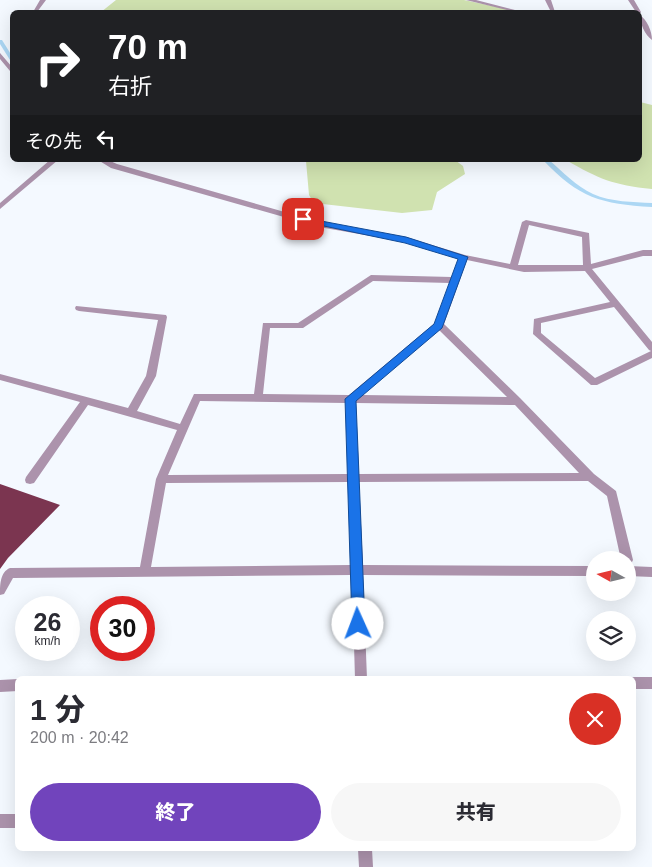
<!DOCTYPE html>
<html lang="ja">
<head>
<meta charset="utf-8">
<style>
	body { margin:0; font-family:Arial,"Noto Sans JP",sans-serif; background:#f7f7f7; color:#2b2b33; height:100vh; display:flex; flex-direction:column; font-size:19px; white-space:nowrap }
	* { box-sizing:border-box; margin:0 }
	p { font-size:16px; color:#7c7c81 }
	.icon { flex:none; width:28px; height:28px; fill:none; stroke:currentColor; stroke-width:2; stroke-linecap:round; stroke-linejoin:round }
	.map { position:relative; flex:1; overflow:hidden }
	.sheet { position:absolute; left:15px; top:676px; width:621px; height:175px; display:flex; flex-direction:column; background:#fff; border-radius:8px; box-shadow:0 5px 20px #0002 }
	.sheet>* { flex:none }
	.top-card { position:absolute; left:10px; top:10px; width:632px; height:152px; border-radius:8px; box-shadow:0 5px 20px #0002; background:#202124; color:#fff; overflow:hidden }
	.needle { width:32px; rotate:278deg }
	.fabs { position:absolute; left:586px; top:551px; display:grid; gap:10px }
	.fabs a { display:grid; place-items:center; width:50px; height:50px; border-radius:50%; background:#fff; box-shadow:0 5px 20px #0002; font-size:25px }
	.speed { position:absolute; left:15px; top:596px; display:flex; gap:10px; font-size:25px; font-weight:700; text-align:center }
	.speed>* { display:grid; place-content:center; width:65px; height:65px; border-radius:50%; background:#fff; box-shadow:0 5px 20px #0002; line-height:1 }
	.speed small { font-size:12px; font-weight:400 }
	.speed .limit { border:8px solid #d22; background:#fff; color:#111 }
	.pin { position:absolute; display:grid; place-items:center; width:42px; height:42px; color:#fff; margin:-21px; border-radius:10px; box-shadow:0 2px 8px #0006 }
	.me { position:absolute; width:55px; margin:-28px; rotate:358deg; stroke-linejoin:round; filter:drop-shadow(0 0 4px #0008) }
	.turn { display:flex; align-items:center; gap:18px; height:105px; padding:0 15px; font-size:22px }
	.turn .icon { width:65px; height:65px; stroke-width:2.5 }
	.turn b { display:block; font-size:35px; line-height:42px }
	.then { display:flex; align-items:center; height:48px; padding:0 15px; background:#0003; gap:10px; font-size:19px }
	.round { display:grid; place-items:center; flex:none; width:52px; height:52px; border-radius:26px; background:#f7f7f7 }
	.headline { display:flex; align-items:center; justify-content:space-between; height:85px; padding:0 15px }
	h1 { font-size:30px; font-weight:800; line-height:38px }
	.action { display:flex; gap:10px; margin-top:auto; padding:10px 15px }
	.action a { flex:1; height:58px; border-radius:30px; background:#7144bc; color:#fff; font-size:20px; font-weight:800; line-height:58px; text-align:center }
	.action a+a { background:#f7f7f7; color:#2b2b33 }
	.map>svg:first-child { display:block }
</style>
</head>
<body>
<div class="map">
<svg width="652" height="867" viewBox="0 0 652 867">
	<rect width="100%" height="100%" fill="#f4f9ff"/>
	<path fill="#d0e2b0" d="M116 0H464L521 12H101Z
		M640 102 652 105V189C613 185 599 179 566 160H640Z
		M308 160H455L463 166 465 174 437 192 432 210 402 213 314 203 309 195 306 161Z"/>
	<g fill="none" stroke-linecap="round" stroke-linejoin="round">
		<path fill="#acd7f4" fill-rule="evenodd" d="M0 40H2L12 56V60H10L0 44Z
			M543 160H549C563 172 576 186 593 194 611 202 633 202 652 203V207C601 204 579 198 543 160Z"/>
	</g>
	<path fill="#7b3550" d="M0 484 60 505 8 558 0 569Z"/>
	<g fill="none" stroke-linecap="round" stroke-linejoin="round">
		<path fill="#ac93ac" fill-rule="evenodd" d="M40 0H46L37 12H33Z
			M466 0H476L523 12H515Z
			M545 0H551L555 12H551Z
			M628 0H634L641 12 640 13 636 12Z
			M640 15C647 20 652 31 652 40 645 35 640 24 640 15Z
			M0 53 12 67V72L10 71 0 59Z
			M50 160H58L0 209V203Z
			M98 160H108L117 164 323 223 406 237 465 255 510 264 522 222 526 220 589 233 591 264 643 250H652V256H643L592 269 652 342V358L597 385H591L533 334 534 319 610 302 585 271 524 272 467 260 444 324 520 398 594 474 616 491 633 560 631 564 628 565V560H621L607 496 588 481 359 482 363 565 595 566V576L363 575 367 679H355L352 575 13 578 4 594 0 595C0 585 0 572 10 568L140 567 156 479 177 430 88 405 34 483 30 484 26 483 25 480 26 477 80 402 0 380V374L128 408 146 376 158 320 79 311 76 310 75 308 76 306 166 315 167 317 156 376 137 411 180 424 194 394H254L263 323H298L371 275 452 277 459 258 405 242 319 227 111 168ZM529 225 582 237 583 265H518ZM373 281 450 283 435 323 349 395 263 394 270 328H303ZM614 307 649 350 651 351 595 378 541 333V323ZM439 330 507 397 362 395ZM200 401 346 403 348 474 168 475ZM356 403 515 405 579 473 359 474ZM349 482 351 565 151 567 166 483Z
			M628 566 652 567V577L628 576Z
			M634 677H652V689H634V679H629Z
			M18 679V691L0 692V680Z
			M0 814H18V828H0Z
			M358 849H372L373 867H359Z"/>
	</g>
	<path fill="#1a73e8" stroke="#114b97" d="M300 217 406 237 468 257 442 328 356 401 365 624 363 629 358 631 354 629 352 624 345 399 434 324 458 259 405 243 300 221Z"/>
</svg>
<div class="fabs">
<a><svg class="needle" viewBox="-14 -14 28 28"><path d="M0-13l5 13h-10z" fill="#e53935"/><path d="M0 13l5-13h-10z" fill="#7c7c81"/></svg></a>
<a><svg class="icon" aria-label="layers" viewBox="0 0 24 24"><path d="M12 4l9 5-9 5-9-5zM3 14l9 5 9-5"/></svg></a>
</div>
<div class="speed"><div>26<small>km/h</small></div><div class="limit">30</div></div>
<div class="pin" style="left:303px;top:219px;background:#d93025"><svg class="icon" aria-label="arrive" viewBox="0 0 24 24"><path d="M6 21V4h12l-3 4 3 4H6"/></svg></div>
<svg class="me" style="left:358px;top:624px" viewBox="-20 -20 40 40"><circle r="19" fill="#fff"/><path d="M0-13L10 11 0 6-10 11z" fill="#1a73e8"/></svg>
<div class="top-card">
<div class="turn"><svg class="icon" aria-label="right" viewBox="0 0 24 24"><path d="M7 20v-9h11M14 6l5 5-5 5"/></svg><div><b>70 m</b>右折</div></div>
<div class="then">その先<svg class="icon" aria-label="left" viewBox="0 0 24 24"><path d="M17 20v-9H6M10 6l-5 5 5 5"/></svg></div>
</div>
<section class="sheet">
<div class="headline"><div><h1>1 分</h1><p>200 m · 20:42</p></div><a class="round" style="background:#d93025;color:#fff"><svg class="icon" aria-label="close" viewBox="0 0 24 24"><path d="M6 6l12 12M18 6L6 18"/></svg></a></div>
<div class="action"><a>終了</a><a>共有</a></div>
</section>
</div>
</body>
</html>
